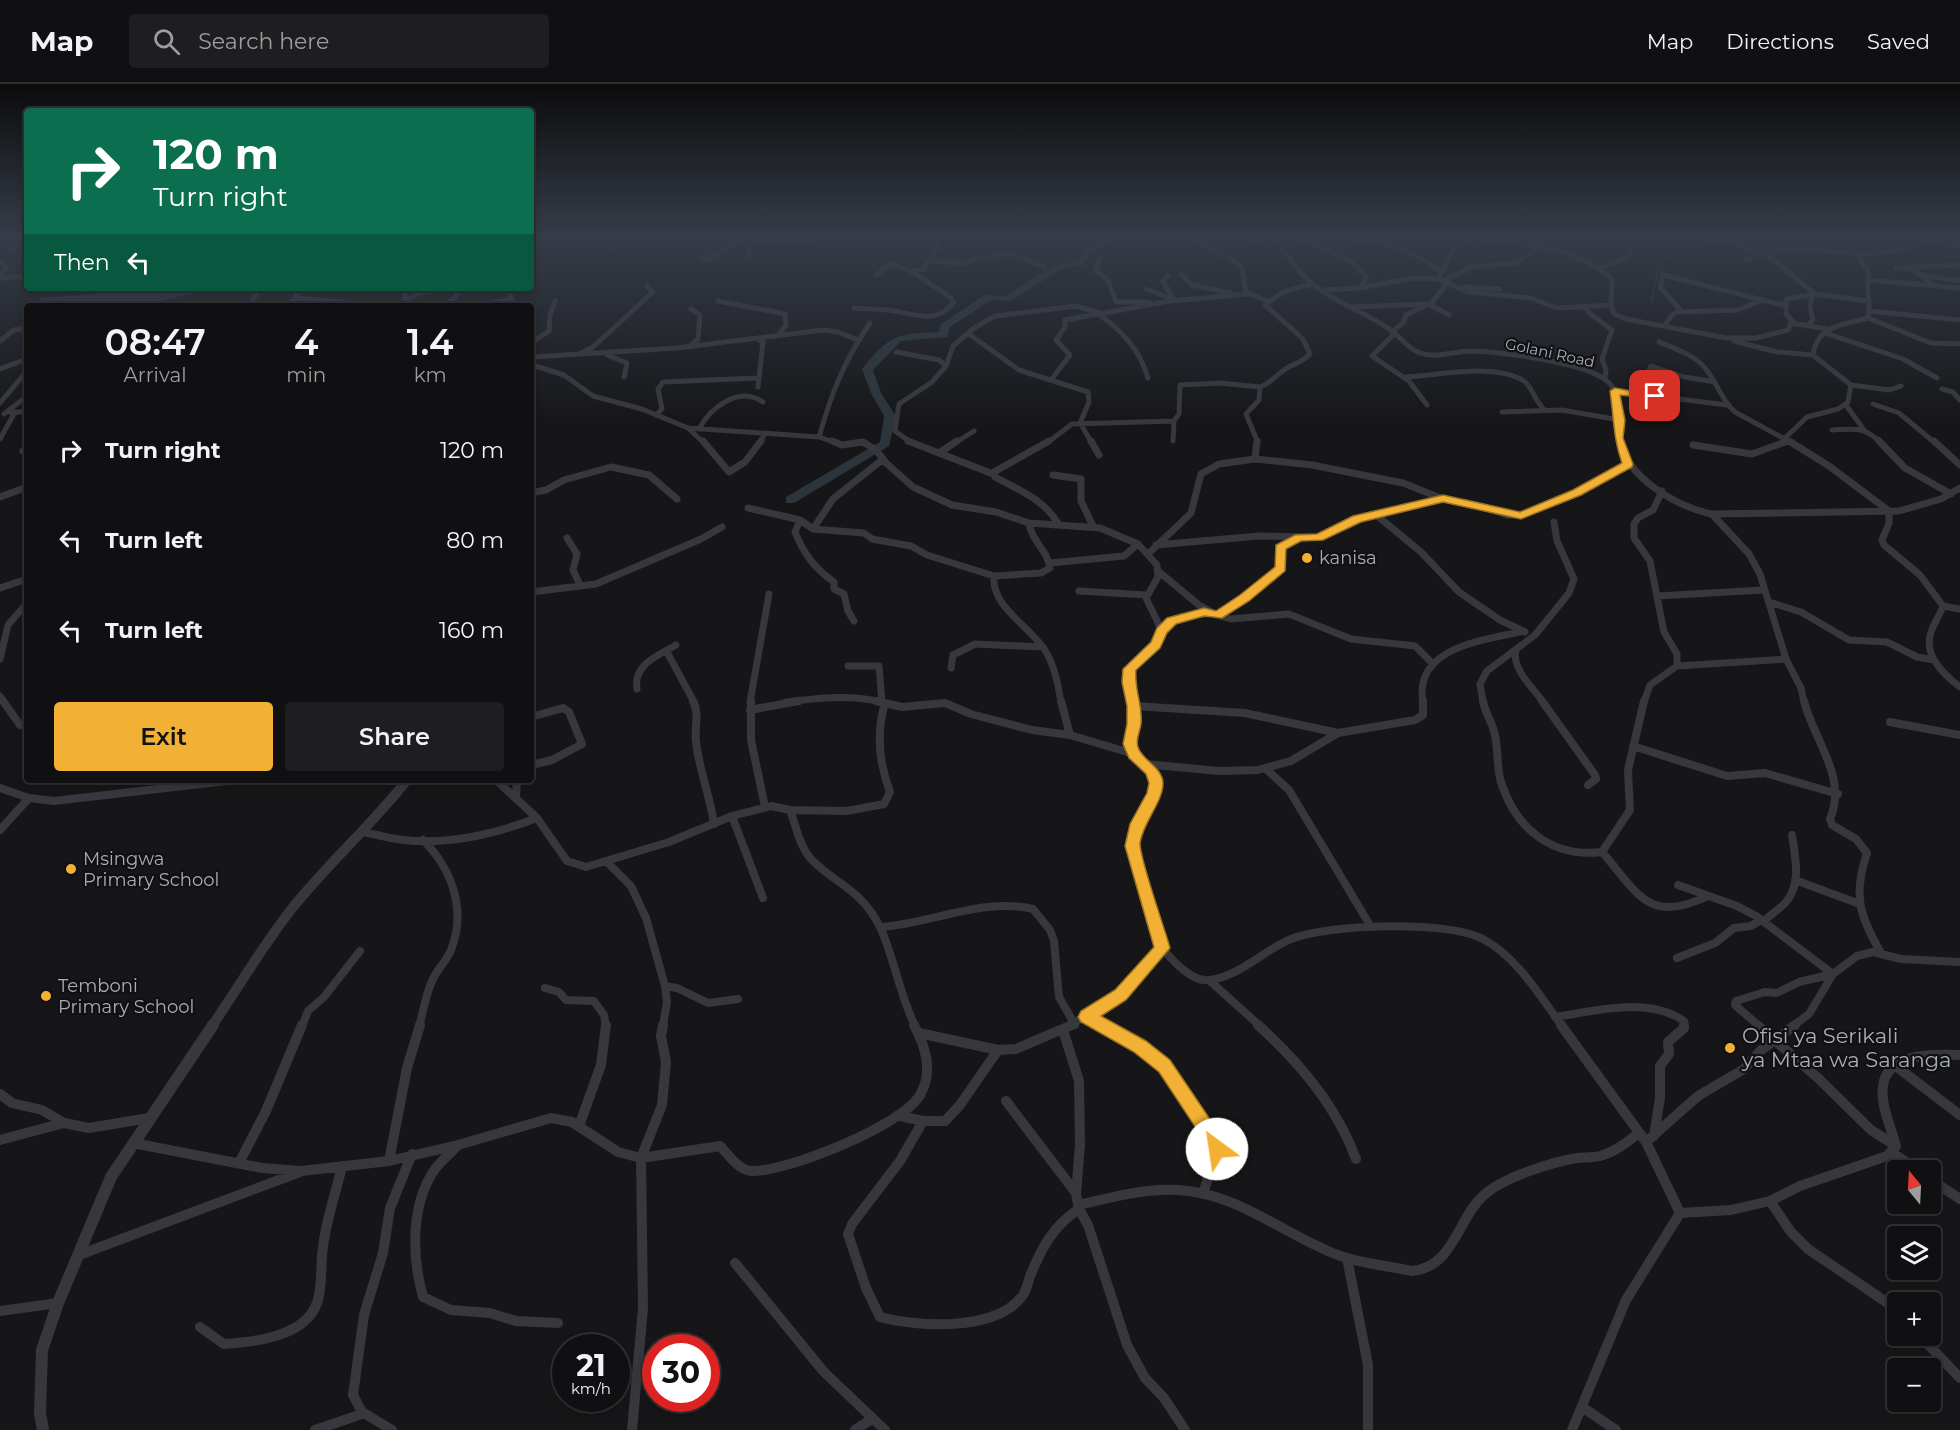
<!DOCTYPE html>
<html lang="en">
<head>
<meta charset="utf-8">
<style>
	body { margin:0; font-family:Montserrat,sans-serif; background:#1e1e20; color:#f1f3f6; height:100vh; display:flex; flex-direction:column; font-size:22px; white-space:nowrap }
	* { box-sizing:border-box; margin:0 }
	p { font-size:20px; color:#9c9d9f }
	.icon { flex:none; width:33px; height:33px; fill:none; stroke:currentColor; stroke-width:2; stroke-linecap:round; stroke-linejoin:round }
	.map { position:relative; flex:1; overflow:hidden }
	.drawer { position:absolute; left:24px; top:219px; width:510px; height:480px; display:flex; flex-direction:column; background:#101012; border-radius:6px; box-shadow:0 3px 9px #0003,0 0 0 2px #303032 }
	.drawer>* { flex:none }
	.hud { position:absolute; left:24px; top:24px; width:510px; height:183px; border-radius:6px; box-shadow:0 3px 9px #0003,0 0 0 2px #303032; background:#0b6e4f; color:#fff; overflow:hidden }
	.needle { width:39px; rotate:342deg }
	.buttons { position:absolute; left:1887px; top:1076px; display:grid; gap:12px }
	.buttons a { display:grid; place-items:center; width:54px; height:54px; border-radius:6px; background:#101012; box-shadow:0 3px 9px #0003,0 0 0 2px #303032; font-size:30px }
	.speed { position:absolute; left:552px; top:1250px; display:flex; gap:12px; font-size:30px; font-weight:700; text-align:center }
	.speed>* { display:grid; place-content:center; width:78px; height:78px; border-radius:50%; background:#101012; box-shadow:0 3px 9px #0003,0 0 0 2px #303032; line-height:1 }
	.speed small { font-size:15px; font-weight:400 }
	.speed .limit { border:9px solid #d22; background:#fff; color:#111 }
	.pin { position:absolute; display:grid; place-items:center; width:51px; height:51px; color:#fff; margin:-26px; border-radius:12px; box-shadow:0 3px 9px #0006 }
	.me { position:absolute; width:66px; margin:-33px; rotate:329deg; stroke-linejoin:round; filter:drop-shadow(0 0 4px #0008) }
	.turn { display:flex; align-items:center; gap:21px; height:126px; padding:0 30px; font-size:27px }
	.turn .icon { width:78px; height:78px; stroke-width:2.5 }
	.turn b { display:block; font-size:42px; line-height:51px }
	.then { display:flex; align-items:center; height:57px; padding:0 30px; background:#0003; gap:12px; font-size:22px }
	.eta { display:flex; justify-content:space-evenly; align-items:center; height:102px; text-align:center }
	.eta b { font-size:36px; font-weight:600; line-height:42px }
	.button { display:flex; gap:12px; margin-top:auto; padding:12px 30px }
	.button a { flex:1; height:69px; border-radius:6px; background:#f2b134; color:#111; font-size:24px; font-weight:600; line-height:69px; text-align:center }
	.button a+a { background:#1e1e20; color:#f1f3f6 }
	ul { padding:0; list-style:none }
	li { display:flex; align-items:center; gap:18px; height:90px; padding:0 30px }
	li div { flex:1 }
	li b { display:block; font-size:22px }
	li em { font-style:normal }
	header { display:flex; align-items:center; gap:36px; box-sizing:border-box; height:84px; padding:0 30px; background:#101012; border-bottom:2px solid #303032 }
	header strong { font-size:28px }
	nav { display:flex; gap:33px; margin-inline-start:auto; font-size:21px }
	.search { width:420px; height:54px; background:#1e1e20; display:flex; align-items:center; gap:15px; box-sizing:border-box; padding:0 21px; border-radius:6px; color:#9c9d9f; font-size:22px }
	.map>svg:first-child { display:block }
</style>
</head>
<body>
<header>
<strong>Map</strong>
<div class="search"><svg class="icon" aria-label="search" viewBox="0 0 24 24"><circle cx="10" cy="10" r="6"/><path d="M15 15l6 6"/></svg>Search here</div>
<nav><a>Map</a><a>Directions</a><a>Saved</a></nav>
</header>
<div class="map">
<svg width="1960" height="1346" viewBox="0 0 1960 1346">
	<rect width="100%" height="100%" fill="#161618"/>
	<path fill="#2c353c" d="M127 204H217L140 222H38L40 214 105 209Z"/>
	<g fill="none" stroke-linecap="round" stroke-linejoin="round">
		<path stroke="#2c353c" stroke-width="1.5" d="M1651 218 1660 179 1675 168 1681 151"/>
		<path fill="#2c353c" fill-rule="evenodd" d="M1116 151H1142L1137 154 1106 157 1082 181 1061 185 1011 217 991 216 950 243 947 253 901 257 873 286 881 309 896 332 889 362 794 419H786V413L880 358 884 332 871 309 862 285C888 252 897 249 939 248L941 240 985 211 1005 212 1055 181 1076 177 1100 153Z"/>
		<path stroke="#37383d" stroke-width="5" d="M649 151 659 154
			M714 151 704 174 706 176 751 151
			M752 151C775 163 803 160 827 151
			M990 151H1002
			M1189 151 1237 179 1242 185 1246 208 1267 217
			M1234 151 1256 156
			M1272 151C1284 165 1293 182 1306 194 1330 217 1361 226 1388 244 1400 251 1407 265 1420 269 1437 275 1454 267 1470 267 1497 267 1595 279 1611 301 1622 317 1616 341 1619 359
			M1296 151 1352 178 1366 193 1361 204
			M1843 151 1844 159 1858 170
			M1923 153 1960 163
			M1194 155 1208 151
			M1358 155C1388 157 1418 171 1442 188
			M1462 155 1487 152
			M1710 156 1728 157 1766 170 1815 210 1867 217
			M12 166 26 151
			M614 166 625 151
			M1763 169 1789 165 1857 169
			M749 172 750 161 762 157
			M1100 174 1095 186 1108 196 1116 218H1149
			M1746 176 1759 168
			M929 177 966 179 978 174 1011 169 1044 183
			M0 179 7 183 0 191
			M1600 184 1627 173 1637 155 1631 151
			M1896 184 1911 185
			M1181 190 1192 201 1231 209
			M877 191 891 179 911 187 923 185 938 162 939 151
			M1922 191 1960 197
			M1168 192 1163 197 1174 216
			M1440 192 1452 167 1462 156 1448 151
			M0 194 27 192
			M1445 196 1471 183 1516 179 1536 164
			M1868 196 1960 204
			M1933 201 1910 183 1960 181
			M1465 203 1500 205
			M401 204 405 210 404 218
			M509 204 513 222
			M1146 205 1172 215
			M1323 206 1361 204 1413 194 1438 195 1468 208 1531 214 1557 224 1611 221 1612 195C1579 164 1526 160 1483 154
			M296 214 371 221
			M718 217 785 230 786 241 778 251
			M1430 221 1448 198
			M1611 221 1614 230 1626 235 1726 254H1756L1788 246 1791 239
			M249 222 260 204
			M403 222 404 218 418 209 453 204
			M443 222 456 213 459 204
			M476 222 511 215
			M1350 223 1428 220 1449 231
			M1586 223 1588 228 1612 246 1602 275 1606 286 1605 294
			M854 224C865 225 877 225 888 226 912 229 937 242 954 218L950 213 911 187
			M691 225 700 231 698 255 691 261
			M1869 227 1960 236
			M1680 228 1738 226 1763 216
			M1100 231C1123 248 1140 266 1148 294
			M1868 234 1931 259 1960 260
			M1791 239 1827 245
			M1794 239 1786 230V215L1815 210
			M1665 241 1672 231 1680 226 1660 203 1663 191 1787 222
			M1807 242 1813 236 1810 223 1812 211
			M1393 247 1404 238 1406 231 1427 221
			M1395 249 1372 272 1409 297 1427 321
			M1825 249 1903 275 1937 294
			M969 250 1019 286 1088 308 1089 318 1080 339 1092 359
			M758 255 763 258 758 303
			M0 257 14 246 27 244
			M1734 257 1777 268 1813 271
			M1659 258C1676 265 1698 272 1708 288 1718 301 1722 317 1735 328L1792 359
			M531 259 549 247 550 231 555 217
			M896 268 939 276 946 282 932 298 899 320 895 347 912 359
			M581 269 593 263 653 208 647 202
			M607 271 627 279 624 293
			M532 273 677 264 823 246 838 248 858 256
			M532 281 564 291 593 312 642 325 688 344 819 353 836 359
			M946 282 953 262 974 244 995 232 1076 222 1103 230
			M0 285 27 275
			M1404 293C1437 292 1495 278 1524 297 1532 302 1535 318 1545 326
			M1645 295 1651 282 1684 293 1715 298
			M1051 296 1070 271 1056 256 1065 243V236L1170 217 1248 210
			M1851 301 1889 306 1901 302
			M1942 305 1953 308 1960 316
			M1615 307 1727 321
			M0 319 27 287
			M1873 320 1899 329 1935 359
			M1846 321 1864 346
			M1502 328 1562 326 1620 336
			M11 329 27 327
			M4 330 27 312
			M656 331 662 325 658 305 663 298 758 294
			M688 344 704 359
			M699 345C710 324 739 301 763 318
			M1832 346C1854 345 1864 342 1881 359
			M819 353C832 308 843 279 870 239
			M1785 354 1807 333 1838 325 1848 318 1851 301 1813 271C1816 242 1845 240 1868 234 1872 218 1865 208 1869 189L1858 171C1881 167 1908 172 1924 151
			M0 355 15 328
			M1173 357 1174 337
			M760 359 765 349
			M856 359H865
			M955 359 974 347
			M1047 359 1072 340 1174 337 1179 330 1180 301 1220 299 1260 303
			M1258 359 1246 330 1259 316 1260 303C1271 299 1275 292 1284 286 1294 279 1302 279 1310 270L1303 255 1265 221 1285 207 1313 200
			M1783 359 1789 357"/>
		<path stroke="#37383d" stroke-width="7" d="M703 357 729 388 745 378 761 357
			M832 357 842 361 863 358 876 366 886 379 913 403 952 421 996 428 1029 439 1100 444 1138 460 1157 481 1158 493 1146 514 1162 547C1156 566 1136 573 1128 590L1133 618
			M908 357 993 390
			M1049 357 994 388 995 393C1019 406 1045 416 1059 441
			M1091 357 1099 371
			M1619 357C1629 395 1676 422 1711 430L1899 427 1941 415 1960 404
			M1789 357 1829 382 1889 427V439L1882 456 1884 461 1920 491 1943 522C1940 531 1934 539 1931 548 1923 571 1943 590 1960 603
			M1879 357 1905 384 1951 410
			M1934 357 1960 381
			M1693 361 1752 370 1788 357
			M23 367 27 363
			M939 369 957 357
			M1255 375 1312 381 1403 399 1443 415
			M1053 391 1081 395V417L1093 442
			M531 409 546 406 564 396 611 383 649 391 677 415
			M0 413 27 403
			M748 424 800 436 813 445 864 449 872 455 911 462 927 471 994 492
			M1375 430 1421 468 1459 508 1500 536 1525 548
			M1712 430 1749 470 1760 490 1786 575 1801 604 1804 618
			M800 436 795 448C804 470 814 484 834 498V505L844 510 848 527 854 537
			M1029 439C1031 457 1048 466 1050 484L1041 489 994 492C991 524 1032 543 1046 568 1055 583 1058 601 1061 618
			M813 445 833 415 883 375
			M567 454 577 470 573 486 580 501
			M1156 461 1259 452 1319 453 1357 435 1443 415 1477 421 1507 431H1521L1577 409 1628 380
			M1148 470 1191 429 1201 390 1219 380 1255 375 1257 357
			M1050 479 1124 472 1138 460
			M1158 487 1199 521 1217 531 1231 535 1289 530 1351 555 1415 562 1433 580
			M0 504 27 495
			M1079 507 1146 511
			M531 508 596 500 701 455 722 443
			M1657 512 1763 506
			M1769 518 1801 528 1849 556 1887 558 1917 573 1934 576
			M1943 522 1960 525
			M1217 531 1245 514 1281 484 1279 465 1298 454
			M1162 547 1181 533 1212 529
			M1516 566C1511 584 1533 604 1543 618
			M667 568 694 618
			M0 575 8 541 27 519
			M848 582H879L882 618
			M1677 582 1786 575
			M951 584 953 571 975 560 1043 563
			M637 605C633 580 658 572 676 561
			M0 612 4 618
			M750 618 769 510
			M786 618C819 614 850 610 882 618
			M1423 618C1413 563 1485 556 1524 547
			M1483 618 1480 600 1487 587 1535 551 1569 509 1574 495 1557 457 1554 438
			M1644 618 1650 601 1677 582V570L1664 548 1650 477 1634 454V440L1638 434 1653 426 1662 407"/>
		<path stroke="#37383d" stroke-width="8" d="M3 617 20 641
			M693 617C700 630 694 644 696 658 699 685 710 712 714 740
			M751 617V656L765 723
			M876 617 902 623 945 619 971 630 1032 646 1070 651 1134 670
			M1061 617 1070 651
			M1132 617 1134 633 1130 661C1136 675 1154 682 1156 697 1158 716 1139 734 1134 752 1128 776 1146 798 1152 821 1156 835 1153 852 1163 864 1172 877 1193 899 1210 896 1240 892 1264 866 1291 855 1329 840 1447 836 1483 855 1517 873 1540 912 1562 942
			M1483 617C1485 628 1491 637 1494 647 1499 664 1496 682 1501 698 1516 745 1552 774 1602 768L1630 726 1628 686 1644 617
			M1542 617 1595 691 1596 695 1588 701
			M1804 617C1814 657 1848 693 1830 735L1832 741 1856 755 1867 769C1853 811 1859 831 1881 869
			M1134 622 1245 629 1338 649
			M750 626 799 617
			M531 633 563 624 569 628 582 660 552 676 531 681
			M1890 638 1960 651
			M1633 662 1727 692 1765 689 1838 710
			M1145 680 1219 687 1258 686 1291 677 1338 649 1415 636 1423 631V617
			M1265 684 1289 706 1371 843
			M496 696 537 734 567 777 586 783 669 758 732 732 771 722 790 726C796 742 800 764 812 776 838 802 861 805 880 843 894 873 899 909 915 942
			M0 704 29 714 54 717 235 696
			M516 712 517 696
			M790 726 847 727 884 720 890 708C879 679 876 649 885 619
			M732 732 763 814
			M0 746 29 714
			M362 748C376 750 390 755 404 756 449 761 495 750 537 734
			M1602 768C1638 809 1648 841 1708 812
			M607 778 631 802 646 834 665 902 667 918 663 942
			M1795 796 1857 819
			M1678 801 1737 822 1756 832 1833 890
			M1764 837C1771 830 1780 825 1786 818 1802 800 1795 772 1792 751
			M880 843C929 840 984 813 1033 825L1050 846 1054 857 1059 913 1075 941
			M1677 874 1715 859 1734 844 1751 842 1761 836
			M1210 897 1260 942
			M665 902 677 904 708 919 738 915
			M545 904 559 908 566 916 594 917 604 931 606 942
			M1087 933 1103 942
			M1555 933C1596 927 1647 912 1684 937V942
			M302 942 308 927 324 913 360 867
			M419 942C424 926 426 907 434 893 439 883 447 876 451 866 467 826 452 785 423 756
			M1069 942 1120 911 1162 865
			M1759 942 1735 921 1736 917 1765 908 1777 909 1799 898 1833 890
			M1793 942 1809 930 1833 890 1857 872 1873 868 1901 875 1960 878"/>
		<path stroke="#37383d" stroke-width="10" d="M1100 941 1140 963 1164 982 1216 1059 1217 1065 1203 1110
			M1258 941C1298 977 1337 1023 1356 1075
			M1561 941 1646 1058 1680 1129 1626 1216 1572 1346
			M1757 941 1818 994 1871 1046 1896 1062
			M1063 946 1079 997 1080 1061 1076 1110 1079 1125 1088 1141 1127 1261 1145 1294 1164 1314 1185 1346
			M919 949 998 966 1016 965 1072 941
			M1897 983 1960 1031
			M0 1010 12 1019 42 1026 64 1039 89 1044 149 1034
			M1006 1017 1076 1109
			M900 1032 923 1037H945L960 1021 998 966
			M923 1037 900 1077 852 1140 848 1150 866 1204 880 1233C918 1243 997 1248 1023 1211 1027 1205 1028 1197 1031 1190 1042 1163 1054 1141 1079 1125
			M579 1042 601 981 606 941
			M1654 1052 1660 1014V982L1669 970 1668 958 1684 944V941
			M0 1056 64 1039
			M1646 1058 1698 1012 1744 985 1760 967 1795 941
			M133 1059 262 1084 301 1087 389 1077 458 1061 551 1034 572 1038 618 1068 641 1074 720 1062C729 1071 738 1086 752 1087 787 1088 903 1041 920 1011 934 987 925 962 914 941
			M458 1061C451 1069 442 1076 435 1085 410 1121 412 1173 423 1213L451 1226 490 1229 516 1237 558 1239
			M1891 1068 1918 1086
			M389 1077 407 984 420 941
			M239 1079 266 1027 302 941
			M1930 1095 1960 1115
			M1770 1117 1791 1148 1808 1165 1898 1226
			M1078 1121C1111 1114 1143 1104 1177 1106 1236 1109 1276 1145 1328 1167 1354 1179 1384 1181 1412 1187 1454 1183 1457 1135 1484 1111 1502 1094 1552 1078 1577 1074 1584 1073 1593 1074 1600 1072 1615 1068 1627 1058 1639 1049
			M1680 1129 1731 1126 1770 1117 1800 1102 1887 1072 1896 1062C1891 1043 1878 1016 1884 997 1892 968 1938 970 1960 971
			M79 1171 300 1088
			M1347 1174 1368 1281V1346
			M735 1179 824 1288 885 1346
			M0 1227 58 1219
			M200 1243 224 1260C254 1258 305 1253 317 1219 323 1203 320 1181 323 1163 326 1136 336 1109 342 1082
			M1919 1251 1960 1294
			M1582 1323 1616 1346
			M315 1346 362 1330
			M392 1346 362 1328 353 1311 364 1231 383 1169 390 1124 412 1070
			M632 1346 643 1224 641 1074 662 1021 666 978 661 952 663 941
			M855 1346 872 1335"/>
		<path stroke="#37383d" stroke-width="6" d="M287 222 295 216 299 204"/>
		<path stroke="#37383d" stroke-width="10" d="M212 942C238 904 262 863 290 827 326 781 371 742 407 696"/>
		<path stroke="#37383d" stroke-width="12" d="M43 1346 40 1329 42 1266 58 1219 111 1093 213 941"/>
	</g>
	<linearGradient id="sky" x2="0" y2="1"><stop stop-color="#0c0c0d"/><stop offset="0.45" stop-color="#363c48"/><stop offset="1" stop-color="#363c48" stop-opacity="0"/></linearGradient>
	<rect width="1960" height="339" fill="url(#sky)"/>
	<path fill="#f2b134" stroke="#9d7322" stroke-width="1.5" d="M1615 304 1660 312 1655 315 1620 311 1625 336 1623 354 1633 380 1632 383 1581 411 1521 435 1443 418 1361 438 1323 456 1301 457 1286 465 1285 487 1249 517 1222 534 1204 532 1176 540 1167 549 1160 564 1136 586C1134 605 1143 622 1141 640 1140 648 1135 656 1138 663 1142 677 1162 682 1163 699 1163 718 1143 738 1140 759 1139 773 1165 845 1170 864L1126 916 1101 932 1146 957 1170 976 1222 1053 1226 1065 1223 1071 1217 1073 1211 1071 1208 1062 1159 988 1134 968 1081 938 1078 933 1081 927 1115 906 1154 863 1125 762 1130 740 1147 709 1149 699 1146 690 1129 674 1123 660 1127 640V622L1122 598 1123 585 1151 558 1157 544 1167 534 1204 524 1216 527 1240 511 1275 483 1276 461 1295 451 1317 450 1353 432 1443 411 1520 428 1573 406 1622 379C1613 353 1614 334 1610 307Z"/>
	<g fill="#f2b134" stroke="#111113" stroke-width="2">
		<circle cx="1307" cy="474" r="6"/>
		<circle cx="71" cy="785" r="6"/>
		<circle cx="46" cy="912" r="6"/>
		<circle cx="1730" cy="964" r="6"/>
	</g>
	<g text-anchor="middle" stroke-width="4.5" stroke-linejoin="round" paint-order="stroke">
		<g font-size="15" fill="#a8adb8" stroke="#111113">
			<text transform="translate(1550 269) rotate(12)" y="5">Golani Road</text>
		</g>
		<g font-size="18" fill="#a8adb8" stroke="#111113" text-anchor="start">
			<text x="1319" y="480">kanisa</text>
			<text x="83" y="781">Msingwa<tspan x="83" dy="21">Primary School</tspan></text>
			<text x="58" y="908">Temboni<tspan x="58" dy="21">Primary School</tspan></text>
		</g>
		<g font-size="21" fill="#a8adb8" stroke="#111113" text-anchor="start">
			<text x="1742" y="959">Ofisi ya Serikali<tspan x="1742" dy="24">ya Mtaa wa Saranga</tspan></text>
		</g>
	</g>
</svg>
<div class="buttons">
<a><svg class="needle" viewBox="-14 -14 28 28"><path d="M0-13l5 13h-10z" fill="#e53935"/><path d="M0 13l5-13h-10z" fill="#9c9d9f"/></svg></a>
<a><svg class="icon" aria-label="layers" viewBox="0 0 24 24"><path d="M12 4l9 5-9 5-9-5zM3 14l9 5 9-5"/></svg></a>
<a>+</a>
<a>−</a>
</div>
<div class="speed"><div>21<small>km/h</small></div><div class="limit">30</div></div>
<div class="pin" style="left:1655px;top:312px;background:#d93025"><svg class="icon" aria-label="arrive" viewBox="0 0 24 24"><path d="M6 21V4h12l-3 4 3 4H6"/></svg></div>
<svg class="me" style="left:1217px;top:1065px" viewBox="-20 -20 40 40"><circle r="19" fill="#fff"/><path d="M0-13L10 11 0 6-10 11z" fill="#f2b134"/></svg>
<div class="hud">
<div class="turn"><svg class="icon" aria-label="right" viewBox="0 0 24 24"><path d="M7 20v-9h11M14 6l5 5-5 5"/></svg><div><b>120 m</b>Turn right</div></div>
<div class="then">Then<svg class="icon" aria-label="left" viewBox="0 0 24 24"><path d="M17 20v-9H6M10 6l-5 5 5 5"/></svg></div>
</div>
<section class="drawer">
<div class="eta">
<div><b>08:47</b><p>Arrival</p></div>
<div><b>4</b><p>min</p></div>
<div><b>1.4</b><p>km</p></div>
</div>
<ul>
<li><svg class="icon" aria-label="right" viewBox="0 0 24 24"><path d="M7 20v-9h11M14 6l5 5-5 5"/></svg><div><b>Turn right</b></div><em>120 m</em></li>
<li><svg class="icon" aria-label="left" viewBox="0 0 24 24"><path d="M17 20v-9H6M10 6l-5 5 5 5"/></svg><div><b>Turn left</b></div><em>80 m</em></li>
<li><svg class="icon" aria-label="left" viewBox="0 0 24 24"><path d="M17 20v-9H6M10 6l-5 5 5 5"/></svg><div><b>Turn left</b></div><em>160 m</em></li>
</ul>
<div class="button"><a>Exit</a><a>Share</a></div>
</section>
</div>
</body>
</html>
